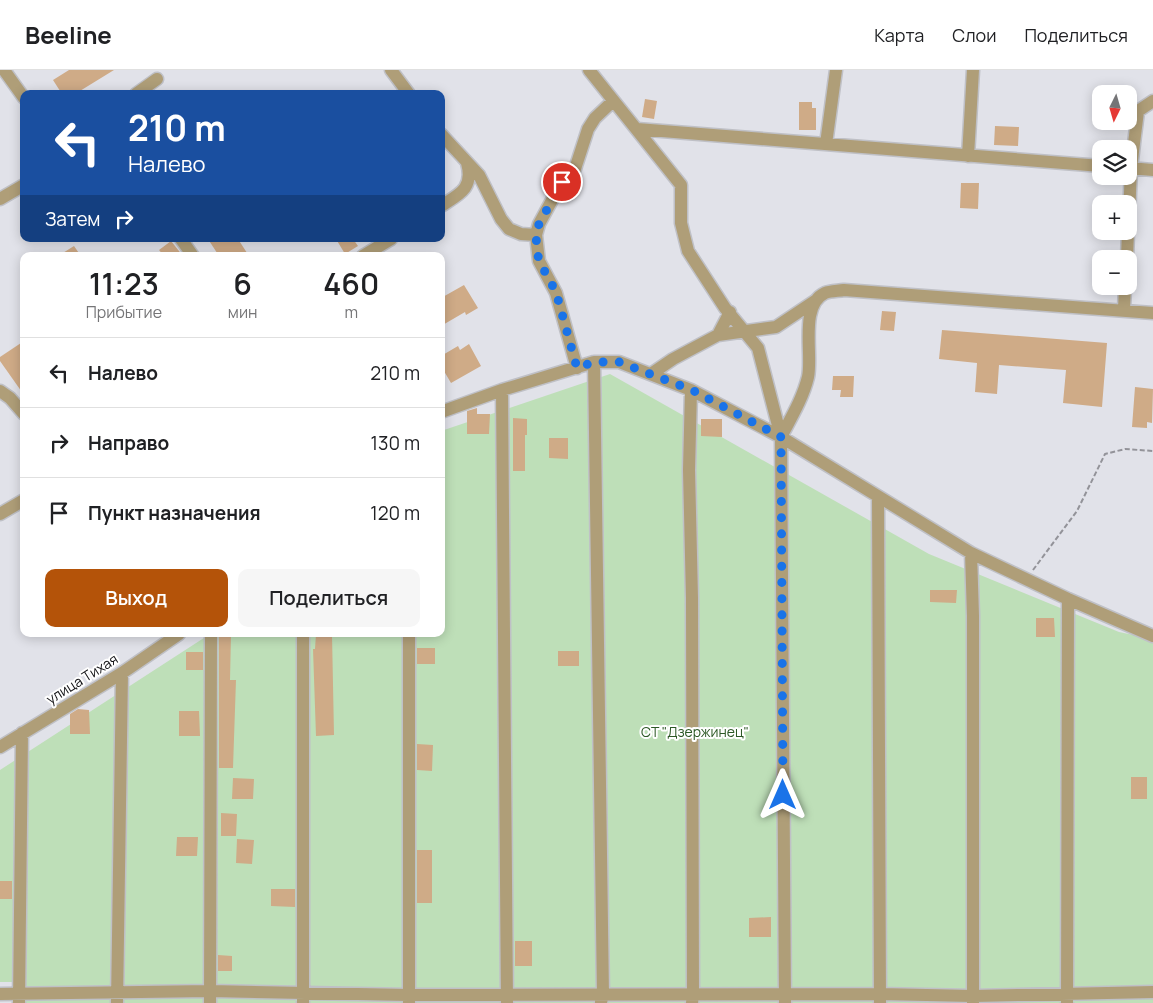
<!DOCTYPE html>
<html lang="ru">
<head>
<meta charset="utf-8">
<style>
	body { margin:0; font-family:Manrope,sans-serif; background:#f6f6f6; color:#202124; height:100vh; display:flex; flex-direction:column; font-size:19px; white-space:nowrap }
	* { box-sizing:border-box; margin:0 }
	p { font-size:16px; color:#757577 }
	.icon { flex:none; width:28px; height:28px; fill:none; stroke:currentColor; stroke-width:2; stroke-linecap:round; stroke-linejoin:round }
	.map { position:relative; flex:1; overflow:hidden }
	.sheet { position:absolute; left:20px; top:182px; width:425px; height:385px; display:flex; flex-direction:column; background:#fff; border-radius:10px; box-shadow:0 2px 12px #0003 }
	.sheet>* { flex:none }
	.hud { position:absolute; left:20px; top:20px; width:425px; height:152px; border-radius:10px; box-shadow:0 2px 12px #0003; background:#1a4fa0; color:#fff; overflow:hidden }
	.needle { width:32px; rotate:185deg }
	.buttons { position:absolute; left:1092px; top:15px; display:grid; gap:10px }
	.buttons a { display:grid; place-items:center; width:45px; height:45px; border-radius:10px; background:#fff; box-shadow:0 2px 12px #0003; font-size:25px }
	.pin { position:absolute; display:grid; place-items:center; width:42px; height:42px; color:#fff; margin:-21px; border:2px solid #fff; border-radius:50%; box-shadow:0 1px 5px #0007 }
	.me { position:absolute; width:55px; margin:-28px; rotate:0deg; stroke-linejoin:round; filter:drop-shadow(0 0 4px #0008) }
	.turn { display:flex; align-items:center; gap:18px; height:105px; padding:0 25px; font-size:22px }
	.turn .icon { width:65px; height:65px; stroke-width:2.5 }
	.turn b { display:block; font-size:35px; line-height:42px }
	.then { display:flex; align-items:center; height:48px; padding:0 25px; background:#0003; gap:10px; font-size:19px }
	.eta { display:flex; justify-content:space-evenly; align-items:center; height:85px; text-align:center }
	.eta b { font-size:30px; font-weight:600; line-height:35px }
	.action { display:flex; gap:10px; margin-top:auto; padding:10px 25px }
	.action a { flex:1; height:58px; border-radius:10px; background:#b45309; color:#fff; font-size:20px; font-weight:600; line-height:58px; text-align:center }
	.action a+a { background:#f6f6f6; color:#202124 }
	ul { padding:0; list-style:none }
	li { display:flex; align-items:center; gap:15px; height:70px; padding:0 25px; border-top:1px solid #e0e0e0 }
	li div { flex:1 }
	li b { display:block; font-size:19px }
	li em { font-style:normal }
	header { display:flex; align-items:center; gap:30px; box-sizing:border-box; height:70px; padding:0 25px; background:#fff; border-bottom:1px solid #e0e0e0 }
	header strong { font-size:24px }
	nav { display:flex; gap:28px; margin-inline-start:auto; font-size:18px }
	.map>svg:first-child { display:block }
</style>
</head>
<body>
<header>
<strong>Beeline</strong>
<nav><a>Карта</a><a>Слои</a><a>Поделиться</a></nav>
</header>
<div class="map">
<svg width="1153" height="933" viewBox="0 0 1153 933">
	<rect width="100%" height="100%" fill="#e1e2e9"/>
	<path fill="#bedfb8" d="M610 304 929 484 1119 562 1153 569V933H25V912H0V700L210 564H441V361Z"/>
	<path fill="#cfab87" d="M69 0H114L75 24H62L53 10Z
		M645 29 657 31 654 49 642 47Z
		M799 32H812V38H816V60H799Z
		M995 56 1019 57 1018 76 994 75Z
		M961 113H979L978 139 960 138Z
		M208 169H238L249 186H219Z
		M336 169H353L358 176 345 184Z
		M171 171 183 186H164L159 180Z
		M74 176 81 186H58Z
		M464 215 478 238 466 245 465 242 441 256V228Z
		M882 241 896 242 894 261 880 260Z
		M942 260 1107 273 1102 337 1063 333 1066 300 999 295 997 324 975 322 977 293 939 289Z
		M24 271V325L0 291V287Z
		M469 274 481 296 451 313 441 296V286L458 276 460 280Z
		M833 306H854L853 327H840L841 320H832Z
		M1135 317 1153 319 1152 353 1147 352V358L1132 357Z
		M477 338V344H490L489 364H467V341Z
		M513 348 527 349V365H525V401H513Z
		M701 349H722V367L701 366Z
		M549 368H568V389L549 388Z
		M930 520H957L956 533 930 532Z
		M1036 548H1054L1055 567H1036Z
		M219 564H231L230 610H236L233 698H219Z
		M316 564H332L334 665 316 666 313 579H315Z
		M417 578H435V594H417Z
		M558 581H579V596H558Z
		M186 582H203V600H186Z
		M78 639 89 640 90 664H70V644Z
		M179 641H199L200 666H179Z
		M417 674 433 675 432 701 417 700Z
		M1131 707H1147V729H1131Z
		M233 708 254 709 253 729H232Z
		M221 743 237 744 236 766H221Z
		M177 767H198L197 786H176Z
		M237 769 254 770 252 794 236 793Z
		M417 780H432V833H417Z
		M0 811H12V829H0Z
		M271 819H295V837L271 836Z
		M771 847V867H749V848Z
		M515 871H532V896H515Z
		M218 885 232 886V901H218Z"/>
	<g fill="none" stroke-linecap="round" stroke-linejoin="round">
		<defs>
			<path id="minor" d="M4 0 24 28
				M391 0 409 24
				M589 0 681 115V153L688 181 725 238 758 278 781 367 785 933
				M136 24 157 9
				M637 59 1101 96
				M441 64 479 105 501 149 509 159 521 164 536 165
				M826 74 836 0
				M968 86 973 0
				M1129 98 1153 100
				M0 129 24 115
				M441 136C460 124 474 118 467 93
				M1129 147 1131 98 1138 41 1153 31
				M181 169 193 186
				M363 186 391 169
				M1127 189 1128 161
				M1124 240 1125 216
				M718 265 776 257 815 231
				M594 292 603 925 601 932
				M577 298 556 223 539 191 536 165 539 154 558 119 569 103 575 99 588 59 595 48 613 31
				M651 304 673 289 718 265 730 242
				M502 320 507 933
				M691 320 689 400 692 528 693 925 692 933
				M0 321 10 328 24 344
				M441 342 502 320 594 292H619L691 320 781 367 971 483 1068 529 1153 566
				M781 367C791 348 803 328 808 307 813 285 799 235 825 223 830 221 838 221 844 220L1153 243
				M878 427 880 933
				M0 444 24 430
				M971 483 973 546V933
				M0 677 122 603 179 564
				M0 924 210 921 409 925 880 924 973 926 1153 922
				M19 933 22 663
				M117 933 122 603
				M210 933 211 564
				M303 933V564
				M409 933V564
				M1067 933 1068 529"/>
		</defs>
		<use href="#minor" stroke="#bfc0c6" stroke-width="15"/>
		<path stroke="#939399" stroke-width="2" stroke-dasharray="5 2.5" stroke-linecap="butt" d="M1033 500 1077 441 1105 384 1125 379 1153 381"/>
		<use href="#minor" stroke="#af9e78" stroke-width="12"/>
	</g>
	<g fill="none" stroke-linecap="round" stroke-linejoin="round">
		<path stroke="#1a73e8" stroke-width="9" stroke-dasharray="0 16.2" d="M562 112 539 154 536 165 537 180 539 191 556 222 577 298 594 292H619L692 320 781 367 783 725"/>
	</g>
	<g text-anchor="middle" stroke-width="4" stroke-linejoin="round" paint-order="stroke">
		<g font-size="14" fill="#0e0e11" stroke="#fff">
			<text transform="translate(82 609) rotate(-32)" y="5">улица Тихая</text>
		</g>
		<g font-size="14" fill="#2c5825" stroke="#fff">
			<text x="695" y="667">СТ "Дзержинец"</text>
		</g>
	</g>
</svg>
<div class="buttons">
<a><svg class="needle" viewBox="-14 -14 28 28"><path d="M0-13l5 13h-10z" fill="#e53935"/><path d="M0 13l5-13h-10z" fill="#757577"/></svg></a>
<a><svg class="icon" aria-label="layers" viewBox="0 0 24 24"><path d="M12 4l9 5-9 5-9-5zM3 14l9 5 9-5"/></svg></a>
<a>+</a>
<a>−</a>
</div>
<div class="pin" style="left:562px;top:112px;background:#d93025"><svg class="icon" aria-label="arrive" viewBox="0 0 24 24"><path d="M6 21V4h12l-3 4 3 4H6"/></svg></div>
<svg class="me" style="left:783px;top:725px" viewBox="-20 -20 40 40"><path d="M0-17L14 15 0 8-14 15z" fill="#1a73e8" stroke="#fff" stroke-width="4"/></svg>
<div class="hud">
<div class="turn"><svg class="icon" aria-label="left" viewBox="0 0 24 24"><path d="M17 20v-9H6M10 6l-5 5 5 5"/></svg><div><b>210 m</b>Налево</div></div>
<div class="then">Затем<svg class="icon" aria-label="right" viewBox="0 0 24 24"><path d="M7 20v-9h11M14 6l5 5-5 5"/></svg></div>
</div>
<section class="sheet">
<div class="eta">
<div><b>11:23</b><p>Прибытие</p></div>
<div><b>6</b><p>мин</p></div>
<div><b>460</b><p>m</p></div>
</div>
<ul>
<li><svg class="icon" aria-label="left" viewBox="0 0 24 24"><path d="M17 20v-9H6M10 6l-5 5 5 5"/></svg><div><b>Налево</b></div><em>210 m</em></li>
<li><svg class="icon" aria-label="right" viewBox="0 0 24 24"><path d="M7 20v-9h11M14 6l5 5-5 5"/></svg><div><b>Направо</b></div><em>130 m</em></li>
<li><svg class="icon" aria-label="arrive" viewBox="0 0 24 24"><path d="M6 21V4h12l-3 4 3 4H6"/></svg><div><b>Пункт назначения</b></div><em>120 m</em></li>
</ul>
<div class="action"><a>Выход</a><a>Поделиться</a></div>
</section>
</div>
</body>
</html>
